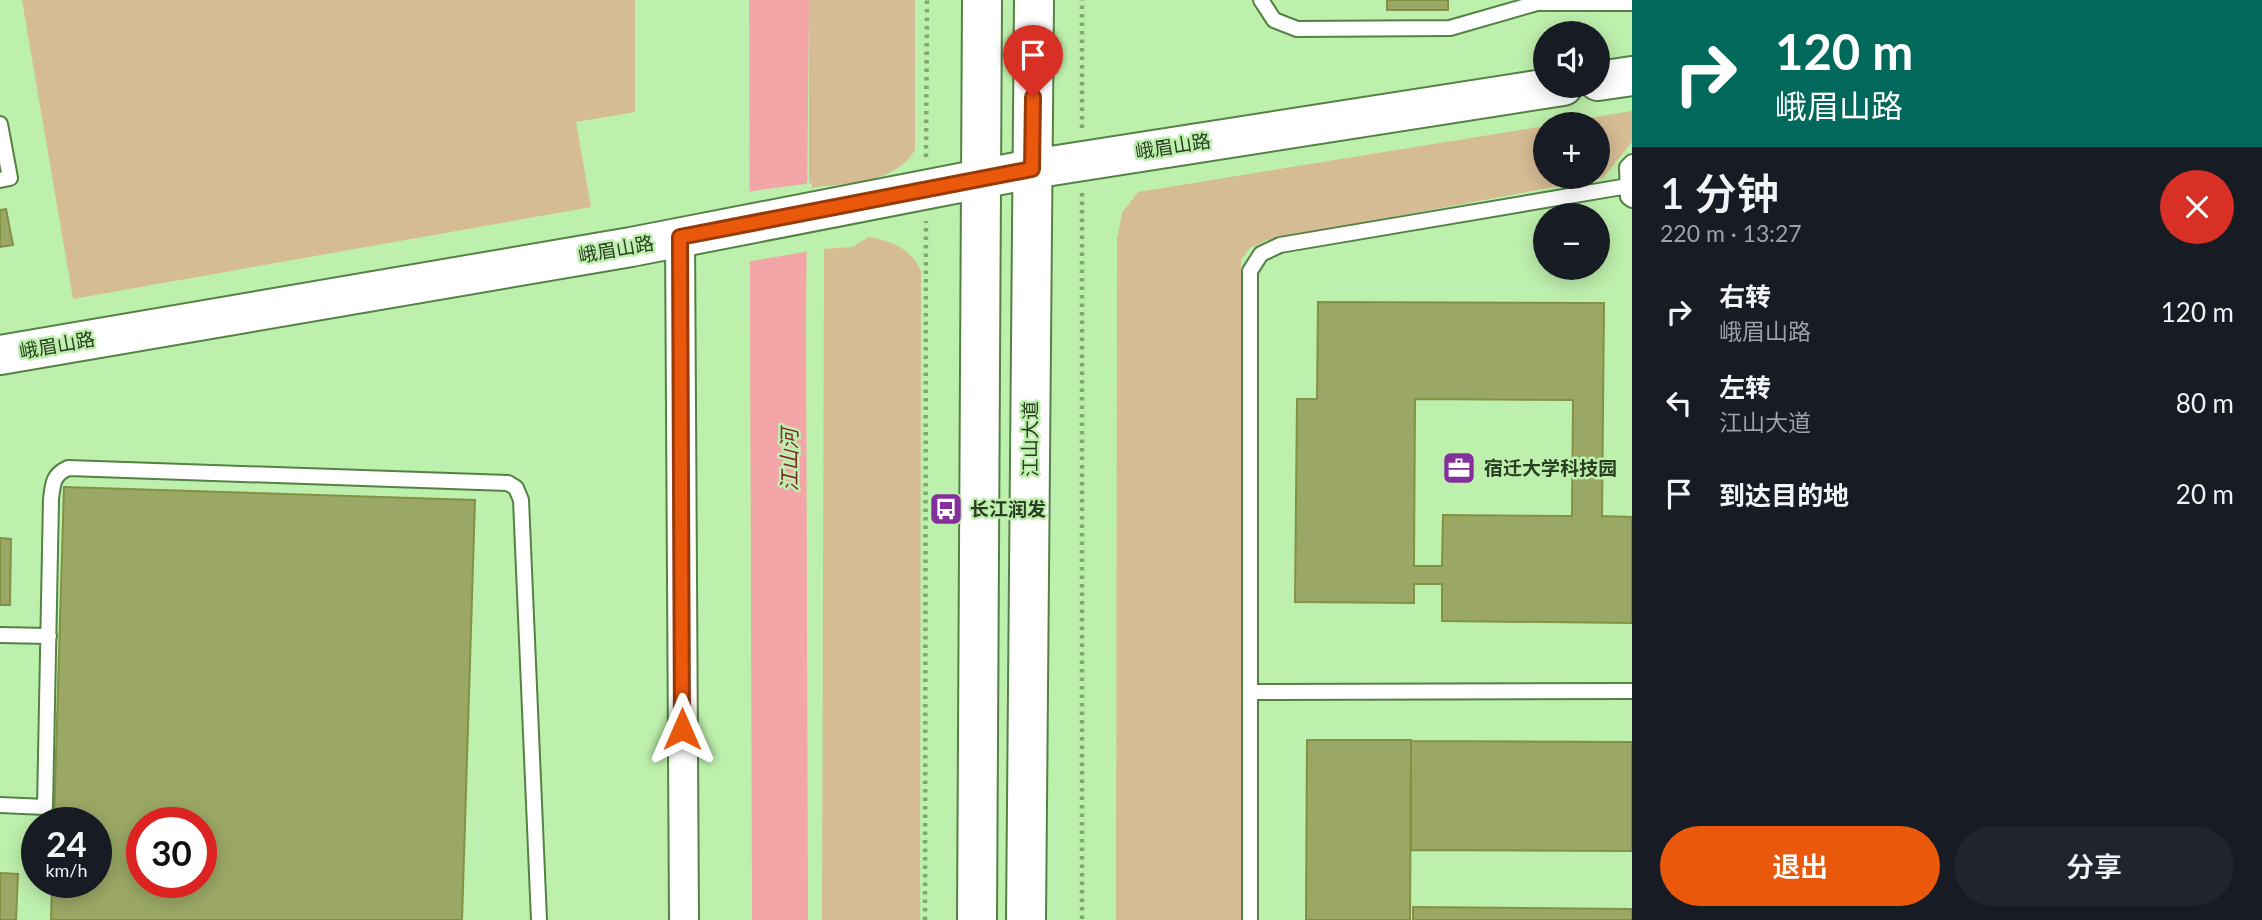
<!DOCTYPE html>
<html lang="zh">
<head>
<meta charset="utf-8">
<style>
	body { margin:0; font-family:Lato,"Noto Sans SC",sans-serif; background:#20242c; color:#f1f3f6; height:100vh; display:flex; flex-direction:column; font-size:26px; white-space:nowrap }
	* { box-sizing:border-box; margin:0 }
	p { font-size:23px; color:#9ea1a6 }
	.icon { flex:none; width:38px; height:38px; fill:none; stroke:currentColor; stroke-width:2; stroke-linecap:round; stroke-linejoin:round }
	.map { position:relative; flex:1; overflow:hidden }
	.details { display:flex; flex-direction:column; background:#171b24; width:630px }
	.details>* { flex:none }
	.top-card { background:#00695c; color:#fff; overflow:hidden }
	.tools { position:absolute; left:1533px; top:21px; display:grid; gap:14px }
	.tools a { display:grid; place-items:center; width:77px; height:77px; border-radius:50%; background:#171b24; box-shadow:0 4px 18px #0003; font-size:35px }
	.speed { position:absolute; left:21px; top:807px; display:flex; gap:14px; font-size:35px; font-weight:700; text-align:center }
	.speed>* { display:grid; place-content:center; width:91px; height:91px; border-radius:50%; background:#171b24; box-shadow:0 4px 18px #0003; line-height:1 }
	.speed small { font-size:18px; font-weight:400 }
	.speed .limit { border:10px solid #d22; background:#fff; color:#111 }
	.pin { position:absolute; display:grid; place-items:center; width:60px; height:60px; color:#fff; margin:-72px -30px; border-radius:50% 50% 50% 0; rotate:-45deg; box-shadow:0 0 7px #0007 }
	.pin .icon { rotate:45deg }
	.me { position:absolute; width:77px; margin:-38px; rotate:0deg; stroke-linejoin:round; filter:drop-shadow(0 0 5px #0008) }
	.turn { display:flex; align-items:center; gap:24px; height:147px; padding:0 28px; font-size:32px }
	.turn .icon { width:91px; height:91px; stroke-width:2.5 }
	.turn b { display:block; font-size:49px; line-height:60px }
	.round { display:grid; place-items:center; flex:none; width:74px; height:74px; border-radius:37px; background:#20242c }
	.overview { display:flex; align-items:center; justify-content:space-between; height:119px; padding:0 28px }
	h1 { font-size:42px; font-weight:600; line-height:52px }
	.action { display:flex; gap:14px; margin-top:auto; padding:14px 28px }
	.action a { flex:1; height:80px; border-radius:42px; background:#ea580c; color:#fff; font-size:28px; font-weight:600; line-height:80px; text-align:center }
	.action a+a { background:#20242c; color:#f1f3f6 }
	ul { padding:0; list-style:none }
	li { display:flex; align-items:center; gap:21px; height:91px; padding:0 28px }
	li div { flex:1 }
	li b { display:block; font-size:26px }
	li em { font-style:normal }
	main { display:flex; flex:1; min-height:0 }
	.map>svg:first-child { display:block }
</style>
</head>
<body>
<main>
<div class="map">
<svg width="1632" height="920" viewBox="0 0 1632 920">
	<rect width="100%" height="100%" fill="#bef0ad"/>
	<path fill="#d6bc94" d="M22 0H635V112L576 122 591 207 73 299Z
		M809 0H915V150C894 185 845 183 809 188Z
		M1632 111V142L1603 178 1267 240 1250 248 1241 260V920H1116L1117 239 1122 213 1138 192 1545 126V177H1598V124H1553Z
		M869 237C893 241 911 249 921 271L920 920H822L824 249 852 247Z"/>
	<path fill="#f3a5a7" d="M749 0H809L806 317 808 920H752Z"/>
	<path fill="#bef0ad" d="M812 183 811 251 746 262V192Z"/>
	<path fill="#9ba865" stroke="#839144" stroke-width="2" fill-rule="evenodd" d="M1387 0H1448V10H1387Z
		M6 209 13 245 0 247V210Z
		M1318 302 1604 303 1602 516 1632 517V623L1442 621V584H1414V603L1295 602 1297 399H1317ZM1415 399 1573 400 1572 516 1443 515 1442 566H1414Z
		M64 487 475 500 462 920H51L52 882H96V822H54ZM142 822H201V882H142Z
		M0 538 11 539 10 605H0Z
		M1307 740H1411L1410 920H1306Z
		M1411 741 1632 742V851L1411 850Z
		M0 873 18 874 16 920H0Z
		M1413 907 1632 909V920H1413Z"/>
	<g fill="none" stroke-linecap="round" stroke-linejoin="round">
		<defs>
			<path id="lane" d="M1261 0 1274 20 1297 29 1450 28 1537 3H1632
				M0 124 10 178 0 180
				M1632 162 1627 167 1628 197 1632 200
				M0 635 49 636
				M1250 692 1632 691
				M0 805 45 807 51 499C53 483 53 475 68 468L508 483 516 488 521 500 539 920
				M1250 920V271L1261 254 1280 245 1628 186"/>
			<path id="street" d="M680 237 684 920"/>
			<path id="secondary" d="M1598 81 1632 76
				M0 355 631 247 1032 169 1563 86
				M977 920 982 0
				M1026 920 1034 0"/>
		</defs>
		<use href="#lane" stroke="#548244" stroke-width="18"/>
		<use href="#street" stroke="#548244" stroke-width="32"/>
		<use href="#secondary" stroke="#548244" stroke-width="42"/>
		<path stroke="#81a774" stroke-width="4.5" stroke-dasharray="3.5 5" stroke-linecap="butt" d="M1082 128V0
			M926 157 927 0
			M1082 193V920
			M925 920 926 221"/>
		<use href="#lane" stroke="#fff" stroke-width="14"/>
		<use href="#street" stroke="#fff" stroke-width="28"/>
		<use href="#secondary" stroke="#fff" stroke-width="38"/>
	</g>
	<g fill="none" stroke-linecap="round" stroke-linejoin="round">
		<defs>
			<path id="route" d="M682 729 680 237 1032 169 1033 97"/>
		</defs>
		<use href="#route" stroke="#983908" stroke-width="18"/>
		<use href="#route" stroke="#ea580c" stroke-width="12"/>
	</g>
	<defs>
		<symbol id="office-square" viewBox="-11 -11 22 22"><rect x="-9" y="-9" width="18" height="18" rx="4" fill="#852f9d" stroke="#bef0ad"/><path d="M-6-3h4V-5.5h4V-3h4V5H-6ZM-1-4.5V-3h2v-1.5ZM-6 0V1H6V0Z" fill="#fff"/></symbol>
		<symbol id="bus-square" viewBox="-11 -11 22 22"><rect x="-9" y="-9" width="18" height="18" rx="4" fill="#852f9d" stroke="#bef0ad"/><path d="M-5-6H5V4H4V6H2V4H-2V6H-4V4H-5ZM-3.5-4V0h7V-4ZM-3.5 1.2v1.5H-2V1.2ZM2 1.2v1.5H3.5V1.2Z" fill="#fff"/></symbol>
	</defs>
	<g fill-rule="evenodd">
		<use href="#office-square" x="1440" y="449" width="38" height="38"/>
		<use href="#bus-square" x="927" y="490" width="38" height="38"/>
	</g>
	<g text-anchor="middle" stroke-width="5" stroke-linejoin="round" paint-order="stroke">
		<g font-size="19" fill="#2a3e23" stroke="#bef0ad">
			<text transform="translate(1173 146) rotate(-9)" y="7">峨眉山路</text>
			<text transform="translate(616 249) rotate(-10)" y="7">峨眉山路</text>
			<text transform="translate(57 345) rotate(-10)" y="7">峨眉山路</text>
			<text transform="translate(1030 439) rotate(-90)" y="7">江山大道</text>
		</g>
		<g font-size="19" font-weight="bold" fill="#2a3e23" stroke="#bef0ad" text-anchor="start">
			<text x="1484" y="475">宿迁大学科技园</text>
			<text x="970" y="516">长江润发</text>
		</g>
		<g font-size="21" font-style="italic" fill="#802731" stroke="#bef0ad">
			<text transform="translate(790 460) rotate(-90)" y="7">江山河</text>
		</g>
	</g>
</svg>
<div class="tools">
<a><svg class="icon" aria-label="sound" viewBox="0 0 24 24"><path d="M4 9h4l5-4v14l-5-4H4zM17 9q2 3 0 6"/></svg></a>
<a>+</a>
<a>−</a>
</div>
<div class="speed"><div>24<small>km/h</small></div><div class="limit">30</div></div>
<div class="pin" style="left:1033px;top:97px;background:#d93025"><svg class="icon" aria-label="arrive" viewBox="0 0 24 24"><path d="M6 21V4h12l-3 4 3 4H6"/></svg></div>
<svg class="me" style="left:682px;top:729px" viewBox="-20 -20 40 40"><path d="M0-17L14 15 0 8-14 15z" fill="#ea580c" stroke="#fff" stroke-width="4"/></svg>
</div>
<section class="details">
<div class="top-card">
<div class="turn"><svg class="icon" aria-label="right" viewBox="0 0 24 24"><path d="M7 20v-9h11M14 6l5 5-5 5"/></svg><div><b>120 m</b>峨眉山路</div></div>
</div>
<div class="overview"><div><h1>1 分钟</h1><p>220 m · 13:27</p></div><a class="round" style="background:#d93025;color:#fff"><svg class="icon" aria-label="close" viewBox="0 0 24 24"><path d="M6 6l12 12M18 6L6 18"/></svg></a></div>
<ul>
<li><svg class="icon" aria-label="right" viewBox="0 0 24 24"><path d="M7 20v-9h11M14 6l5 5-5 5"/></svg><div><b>右转</b><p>峨眉山路</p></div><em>120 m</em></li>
<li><svg class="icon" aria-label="left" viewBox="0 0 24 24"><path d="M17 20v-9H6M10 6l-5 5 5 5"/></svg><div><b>左转</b><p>江山大道</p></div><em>80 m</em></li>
<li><svg class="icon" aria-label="arrive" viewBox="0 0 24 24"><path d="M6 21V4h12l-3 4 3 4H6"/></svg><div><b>到达目的地</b></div><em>20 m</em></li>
</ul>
<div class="action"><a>退出</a><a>分享</a></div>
</section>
</main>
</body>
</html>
